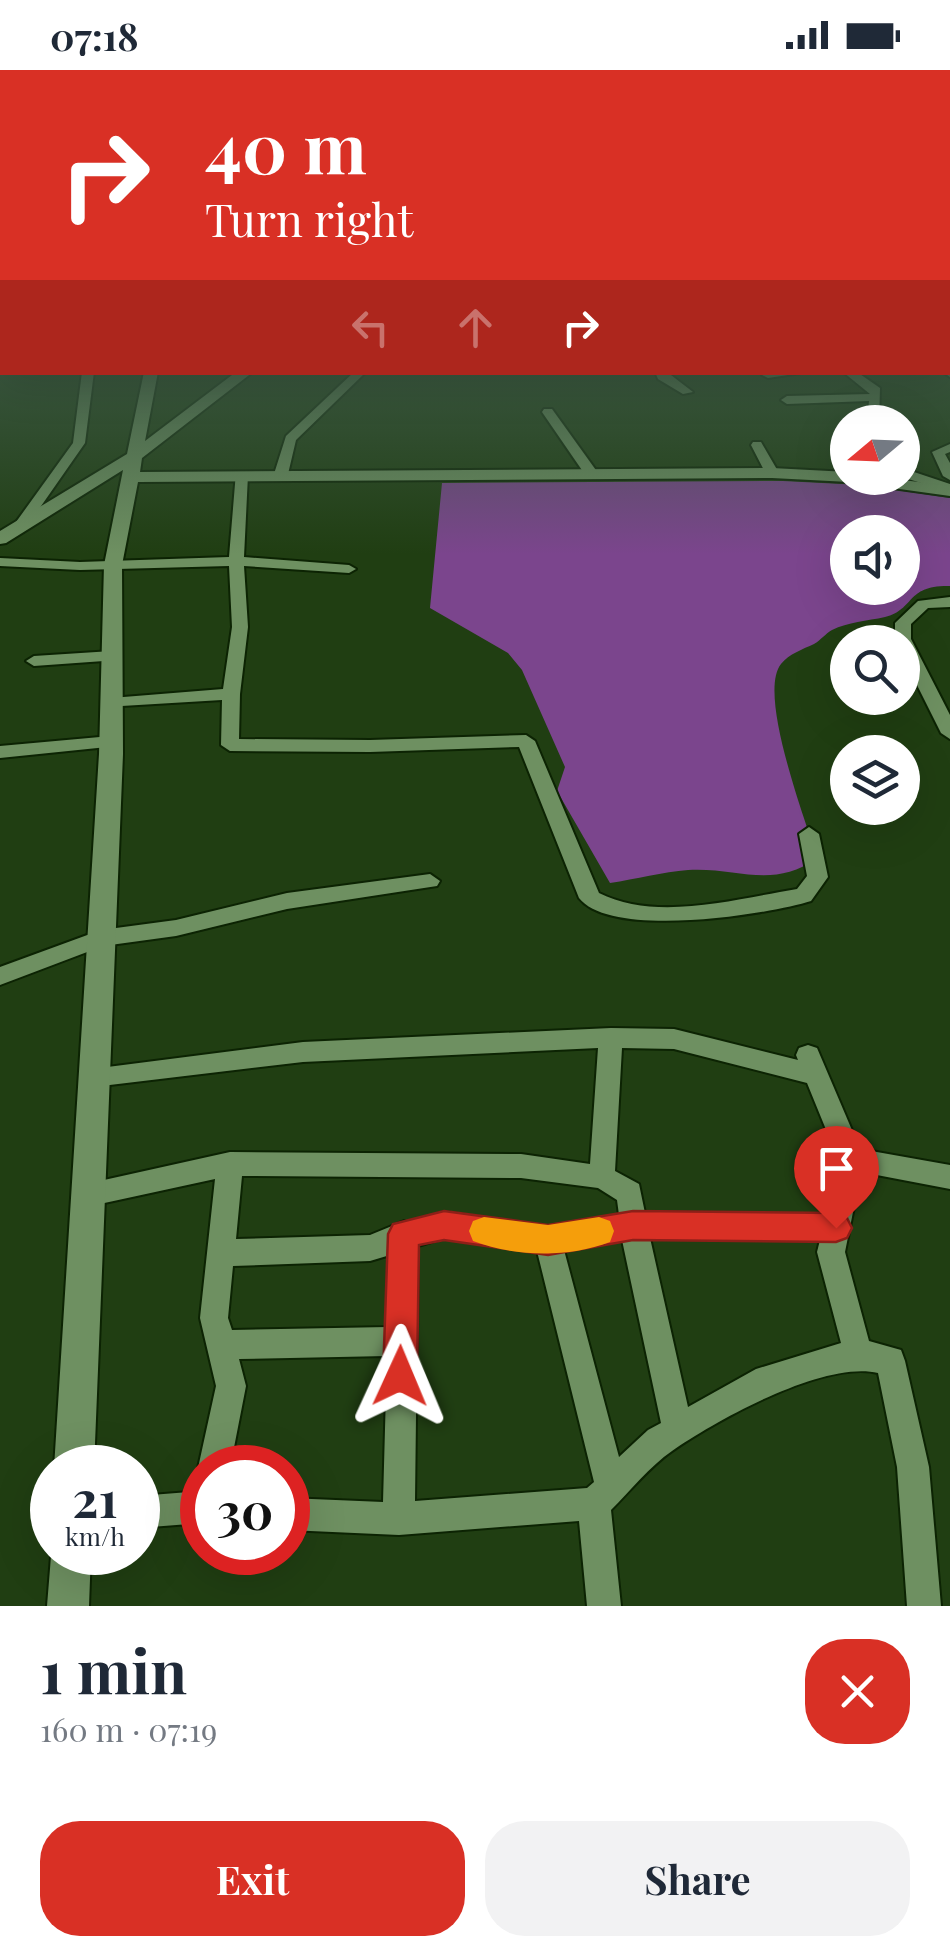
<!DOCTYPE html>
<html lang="en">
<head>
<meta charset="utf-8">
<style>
	body { margin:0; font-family:"Playfair Display",serif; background:#f2f2f3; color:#1f2937; height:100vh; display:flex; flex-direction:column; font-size:38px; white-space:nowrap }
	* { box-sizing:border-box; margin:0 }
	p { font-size:32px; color:#747a83 }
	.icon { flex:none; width:55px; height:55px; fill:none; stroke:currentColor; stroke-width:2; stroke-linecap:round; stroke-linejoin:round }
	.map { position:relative; height:1536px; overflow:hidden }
	.panel { display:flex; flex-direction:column; background:#fff; flex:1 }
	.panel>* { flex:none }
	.banner { position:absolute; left:0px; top:0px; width:950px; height:305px; box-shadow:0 10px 40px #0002; background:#d93025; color:#fff; overflow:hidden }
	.needle { width:65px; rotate:251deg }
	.fabs { position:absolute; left:830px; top:335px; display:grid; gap:20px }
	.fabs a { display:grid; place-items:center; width:90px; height:90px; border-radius:50%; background:#fff; box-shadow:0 10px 40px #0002; font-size:50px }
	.speed { position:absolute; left:30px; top:1375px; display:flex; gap:20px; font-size:50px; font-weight:700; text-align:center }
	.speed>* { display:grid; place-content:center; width:130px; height:130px; border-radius:50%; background:#fff; box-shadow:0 10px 40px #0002; line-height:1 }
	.speed small { font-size:25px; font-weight:400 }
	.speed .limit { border:15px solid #d22; background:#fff; color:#111 }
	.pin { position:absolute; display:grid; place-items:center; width:85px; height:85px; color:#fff; margin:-102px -42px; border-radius:50% 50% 50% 0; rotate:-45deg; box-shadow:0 0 10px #0007 }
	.pin .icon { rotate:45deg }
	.me { position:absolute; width:110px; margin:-55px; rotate:1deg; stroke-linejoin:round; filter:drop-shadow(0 0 8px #0008) }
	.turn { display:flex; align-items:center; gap:35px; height:210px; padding:0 40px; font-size:45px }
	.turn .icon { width:130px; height:130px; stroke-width:2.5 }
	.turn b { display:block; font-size:70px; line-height:85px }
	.lanes { display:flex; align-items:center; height:95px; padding:0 40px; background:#0003; justify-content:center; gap:50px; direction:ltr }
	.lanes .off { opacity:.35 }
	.round { display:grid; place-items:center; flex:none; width:105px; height:105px; border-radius:40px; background:#f2f2f3 }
	.headline { display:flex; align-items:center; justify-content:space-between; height:170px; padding:0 40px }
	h1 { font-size:60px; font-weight:700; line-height:75px }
	.cta { display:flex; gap:20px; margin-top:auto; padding:20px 40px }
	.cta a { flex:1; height:115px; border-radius:40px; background:#d93025; color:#fff; font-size:40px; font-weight:700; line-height:115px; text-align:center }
	.cta a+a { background:#f2f2f3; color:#1f2937 }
	.status { display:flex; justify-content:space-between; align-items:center; height:70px; padding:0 50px; background:#fff; direction:ltr }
	.status svg { height:28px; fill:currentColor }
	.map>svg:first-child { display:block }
</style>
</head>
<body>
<div class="status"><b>07:18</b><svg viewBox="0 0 49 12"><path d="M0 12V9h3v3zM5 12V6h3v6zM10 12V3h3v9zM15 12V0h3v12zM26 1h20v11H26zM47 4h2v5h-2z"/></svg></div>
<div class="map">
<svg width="950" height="1536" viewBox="0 0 950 1536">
	<rect width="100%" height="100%" fill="#203e12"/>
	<path fill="#7b458d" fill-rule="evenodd" d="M783 411 862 415 950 428V516C905 515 916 539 885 547 867 551 848 552 832 560 825 564 821 570 814 574 803 579 789 584 781 594 757 624 806 751 817 788 772 820 738 797 688 800 663 802 636 809 610 813L557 721 565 697 522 600 508 583 430 538 442 413ZM848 462H902V518H848Z"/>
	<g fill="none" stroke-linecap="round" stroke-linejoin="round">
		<defs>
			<path id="street" d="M0 273H2V279H0Z
				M948 298H950V307L943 302H948Z
				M82 302H94L85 373 23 462H13L11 459 73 373Z
				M354 302H366L296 370 288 404 276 407 274 404 286 366Z
				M655 302H667L693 322 683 324 658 309Z
				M843 302H857L880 318 879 352H867L869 331 787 334 781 330 787 326 870 324Z
				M764 303V302H808L768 308 762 305Z
				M544 339H552L598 403 596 406H586L542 342Z
				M753 372H761L779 403 777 406H767L751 375Z
				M950 374V382L945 384 950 393V410L943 406 932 382Z
				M902 398 950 414V422L902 407Z
				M236 402 248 405 244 487 349 495 356 499 349 503 244 496 248 557 240 624 239 669 370 670 526 665 535 671 599 823C656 852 736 829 797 819L807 806 799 764 809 757 819 764 828 807 811 831C766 845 611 869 579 828L519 677 370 682 230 681 221 675 222 630 105 637 102 633 111 628 223 619 232 557 229 496 80 500 0 496V488L80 492 229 487Z
				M950 527V537L928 538 911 554V569L950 645V669L941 663 902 585V572L895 569V553L918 531Z
				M112 581 118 582V590L34 596 26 591 34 586Z
				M111 666 120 672 117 676 0 688V676Z
				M430 804 440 811 437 816 287 839 176 866 103 876 0 915V897L101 860 176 850 287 823Z
				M611 958 674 959 798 990 796 985 799 978 808 975 817 978 860 1079 950 1095V1119L861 1102 845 1182 869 1271 901 1280 905 1291 929 1397 941 1536H907L897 1397 878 1303C825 1290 716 1350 672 1381 650 1396 630 1421 611 1440L621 1536H587L579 1451 399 1465 288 1460V1428L383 1432 387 1286 239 1289 246 1316 230 1398H202V1409L198 1398 216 1316 200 1248 215 1109 86 1137 77 1134 73 1125 77 1116 230 1082 521 1084 590 1094 598 978 303 992 93 1017 84 1014 81 1007 84 1000 303 972ZM622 978 674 979 807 1013 838 1089 825 1145 645 1143 639 1114 615 1101ZM242 1106 521 1108 598 1118 617 1130 619 1145 548 1157 444 1142 409 1153 404 1151 370 1165 236 1169ZM444 1168 537 1181 594 1412 587 1418 415 1431 418 1176ZM650 1168 820 1170 817 1182 841 1273 756 1299 688 1337ZM622 1170 661 1353 648 1360 619 1387 564 1180ZM390 1185 388 1257 232 1260 228 1248 233 1196 370 1191Z
				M202 1421V1453L138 1458V1426Z"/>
			<path id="secondary" d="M144 302H158L145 371 236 302H253L142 388 140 402 772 398 848 402V408H887L950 416V426L849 412 772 408 138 412 122 495 123 684 94 1398H54L99 684 104 495 123 400 6 473 0 474V461L127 384Z
				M52 1474V1482H91L89 1536H47Z"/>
		</defs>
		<use href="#street" stroke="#0c2303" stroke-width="4"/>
		<use href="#secondary" stroke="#0c2303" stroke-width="4"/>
		<use href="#street" fill="#6e9061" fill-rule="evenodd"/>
		<use href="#secondary" fill="#6e9061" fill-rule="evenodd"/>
	</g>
	<linearGradient id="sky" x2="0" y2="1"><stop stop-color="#12220a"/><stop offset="0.56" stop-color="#3c5844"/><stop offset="1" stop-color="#3c5844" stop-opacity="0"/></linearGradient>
	<rect width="950" height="484" fill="url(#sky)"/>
	<path fill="#d93025" stroke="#8d1f18" stroke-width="2.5" d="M444 1141 548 1155 633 1141 836 1143 847 1148 852 1158 847 1168 836 1172 633 1170 548 1185 444 1170 419 1175 417 1306 412 1319 400 1324 388 1319 383 1306 388 1164 393 1154Z"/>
	<path fill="#f59e0b" d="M484 1147 548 1155 599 1147 610 1151 614 1161 610 1172C568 1188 515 1187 473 1171L469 1161 473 1151Z"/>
</svg>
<div class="fabs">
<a><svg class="needle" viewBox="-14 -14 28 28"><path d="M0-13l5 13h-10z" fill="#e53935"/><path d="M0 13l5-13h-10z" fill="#747a83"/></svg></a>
<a><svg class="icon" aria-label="sound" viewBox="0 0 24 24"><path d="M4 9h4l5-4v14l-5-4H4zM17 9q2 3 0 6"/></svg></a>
<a><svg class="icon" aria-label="search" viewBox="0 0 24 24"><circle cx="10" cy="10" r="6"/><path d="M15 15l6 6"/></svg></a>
<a><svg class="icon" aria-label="layers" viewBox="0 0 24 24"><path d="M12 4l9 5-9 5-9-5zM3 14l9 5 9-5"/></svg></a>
</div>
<div class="speed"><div>21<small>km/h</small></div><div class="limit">30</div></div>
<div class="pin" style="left:836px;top:1158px;background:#d93025"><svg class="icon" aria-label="arrive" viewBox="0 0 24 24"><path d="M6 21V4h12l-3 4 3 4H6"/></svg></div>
<svg class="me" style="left:400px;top:1306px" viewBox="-20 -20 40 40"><path d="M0-17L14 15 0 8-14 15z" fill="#d93025" stroke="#fff" stroke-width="4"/></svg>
<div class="banner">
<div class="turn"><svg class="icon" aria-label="right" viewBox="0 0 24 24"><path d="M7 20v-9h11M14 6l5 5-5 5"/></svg><div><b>40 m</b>Turn right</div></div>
<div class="lanes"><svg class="icon off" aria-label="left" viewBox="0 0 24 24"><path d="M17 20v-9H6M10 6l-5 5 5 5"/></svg><svg class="icon off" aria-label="ahead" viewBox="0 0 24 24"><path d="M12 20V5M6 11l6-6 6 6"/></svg><svg class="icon" aria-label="right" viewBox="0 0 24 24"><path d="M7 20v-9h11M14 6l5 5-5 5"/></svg></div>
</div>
</div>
<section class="panel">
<div class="headline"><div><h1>1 min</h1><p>160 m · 07:19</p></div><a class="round" style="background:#d93025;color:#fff"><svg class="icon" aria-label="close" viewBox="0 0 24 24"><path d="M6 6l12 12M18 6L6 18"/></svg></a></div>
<div class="cta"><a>Exit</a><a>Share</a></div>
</section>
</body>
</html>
